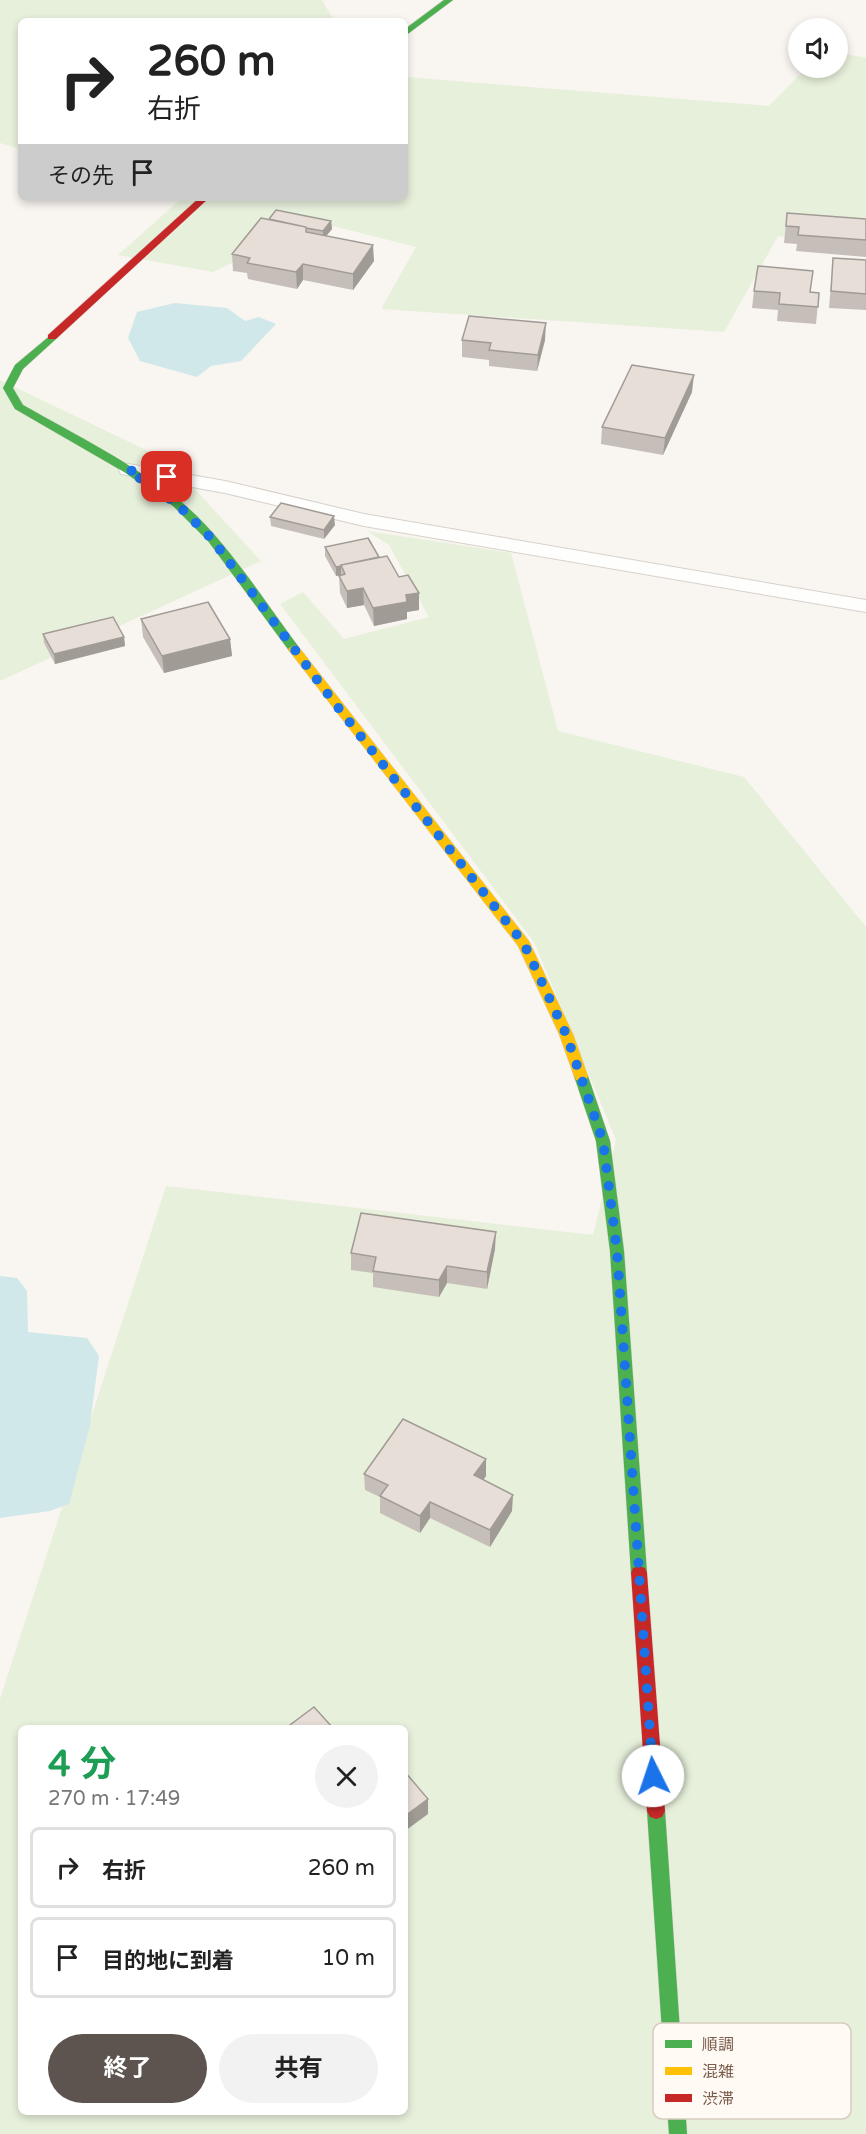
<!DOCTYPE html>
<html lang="ja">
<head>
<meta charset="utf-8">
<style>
	body { margin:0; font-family:"Varela Round","Noto Sans JP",sans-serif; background:#f2f2f2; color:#222; height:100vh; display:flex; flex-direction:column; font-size:22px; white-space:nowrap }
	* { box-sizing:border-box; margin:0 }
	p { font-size:20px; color:#767676 }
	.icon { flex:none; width:33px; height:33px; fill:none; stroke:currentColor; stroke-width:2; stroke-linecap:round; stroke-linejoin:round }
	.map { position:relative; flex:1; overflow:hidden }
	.side { position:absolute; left:18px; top:1725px; width:390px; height:390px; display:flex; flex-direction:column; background:#fff; border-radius:9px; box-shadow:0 3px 9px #0003 }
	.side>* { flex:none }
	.banner { position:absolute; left:18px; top:18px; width:390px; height:183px; border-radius:9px; box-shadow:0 3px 9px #0003; background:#fff; color:#222; overflow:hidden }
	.controls { position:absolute; left:788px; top:18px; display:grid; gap:12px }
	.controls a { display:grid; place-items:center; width:60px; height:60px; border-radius:50%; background:#fff; box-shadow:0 3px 9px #0003; font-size:30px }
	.pin { position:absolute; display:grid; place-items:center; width:51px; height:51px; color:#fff; margin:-26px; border-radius:12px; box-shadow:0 3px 9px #0006 }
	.me { position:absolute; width:66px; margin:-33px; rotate:356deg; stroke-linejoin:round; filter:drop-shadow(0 0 4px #0008) }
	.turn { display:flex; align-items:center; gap:21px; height:126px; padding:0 30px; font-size:27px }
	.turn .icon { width:78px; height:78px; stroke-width:2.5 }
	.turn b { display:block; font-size:42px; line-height:51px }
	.then { display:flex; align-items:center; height:57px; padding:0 30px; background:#0003; gap:12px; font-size:22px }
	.round { display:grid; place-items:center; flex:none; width:63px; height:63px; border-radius:32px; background:#f2f2f2 }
	.overview { display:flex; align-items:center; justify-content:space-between; height:102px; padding:0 30px }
	h1 { font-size:36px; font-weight:700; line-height:45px; color:#1e9e55 }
	.cta { display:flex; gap:12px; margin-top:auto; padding:12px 30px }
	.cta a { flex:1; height:69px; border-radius:36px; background:#5d544f; color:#fff; font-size:24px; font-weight:700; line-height:69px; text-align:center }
	.cta a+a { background:#f2f2f2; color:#222 }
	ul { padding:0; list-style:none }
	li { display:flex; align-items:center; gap:18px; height:81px; margin:0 12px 9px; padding:0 18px; border:3px solid #e0e0e0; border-radius:9px }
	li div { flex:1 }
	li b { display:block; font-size:22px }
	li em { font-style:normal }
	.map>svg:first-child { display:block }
</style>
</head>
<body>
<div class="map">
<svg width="866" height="2134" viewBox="0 0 866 2134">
	<rect width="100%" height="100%" fill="#f9f5f0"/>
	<path fill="#e7f0db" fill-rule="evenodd" d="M0 0H322L334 21H21V149L0 143Z
		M837 52 866 58V247L778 236 724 332 381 309 416 247 317 222 213 272 118 255 182 198H405V77L769 106 806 68H837Z
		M0 380 169 461 261 561 0 681Z
		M367 531 511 553 558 731 744 777 866 927V2134H0V1699L166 1186 593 1235 616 1140 534 942 280 604 303 592 344 639 429 617 389 545ZM21 1728H405V2112H21Z"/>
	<path fill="#d0e8ea" d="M175 303 227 308 245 321 259 317 276 324 241 361 211 366 197 377 140 361 128 338 137 312Z
		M0 1276 17 1278 27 1291 28 1332 87 1338 99 1356 90 1425 69 1504 50 1511 0 1518Z"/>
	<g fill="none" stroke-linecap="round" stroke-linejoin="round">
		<defs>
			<path id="lane" d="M128 464 225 481 364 514 866 600V612L364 526 225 493 121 474 119 470 121 466Z"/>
			<path id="fast" d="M444 0H453L405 36V29Z
				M52 334 56 335V339L23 369 13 388 23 405C76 435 132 463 180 501 223 535 264 601 298 646V652H290L208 541 173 506 124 472 15 409 3 388 15 365Z
				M581 1071 588 1076 610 1141 624 1251 647 1573 645 1578 639 1580 633 1578 631 1573 610 1251 596 1141 574 1076Z
				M656 1803 662 1805 665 1811 687 2134H669L647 1811 650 1805Z"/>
			<path id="slow" d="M294 645 298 646 529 941 573 1034 588 1076 586 1080H576L574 1076 559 1034 518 946 290 652 288 649Z"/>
			<path id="jam" d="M199 198H209L56 339H48V335Z
				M639 1566 645 1568 647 1573 665 1811 662 1817 656 1819 650 1817 647 1811 631 1573 633 1568Z"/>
		</defs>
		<use href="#lane" stroke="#d7d1cb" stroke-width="2"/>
		<use href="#fast" stroke="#d9d2cb" stroke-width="1"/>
		<use href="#slow" stroke="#d9d2cb" stroke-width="1"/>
		<use href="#jam" stroke="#d9d2cb" stroke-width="1"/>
		<use href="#lane" fill="#fefefd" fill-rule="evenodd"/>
		<use href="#fast" fill="#4caf50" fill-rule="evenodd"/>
		<use href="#slow" fill="#ffc107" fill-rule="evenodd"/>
		<use href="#jam" fill="#c62828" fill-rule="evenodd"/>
	</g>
	<path fill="#c6bfb9" d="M787 213 866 219V257L796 251 797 244 784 243Z
		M269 219 331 221 332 229 326 236 374 261 353 290 303 280 297 289 248 279 247 273 233 271 232 254Z
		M833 258 866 260V310L829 308Z
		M754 291 819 293 816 324 777 321 778 310 752 308Z
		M462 340H545L537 371 489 366V360L462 357Z
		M692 392 663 455 601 444 602 427Z
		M270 517 335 525 324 539 271 526Z
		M325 547 379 557 399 577 419 593V610L407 612V619L374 626 364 605 347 608 340 593 339 576 340 575 336 576 325 556Z
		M141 619 230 639 232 656 164 673 143 637Z
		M43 634 124 637 125 646 55 664 44 643Z
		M495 1249 487 1289 447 1283 439 1297 373 1287V1273L351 1270V1253Z
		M364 1474 486 1476 483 1480 512 1511 490 1547 430 1518 420 1533 380 1513V1497L365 1490Z"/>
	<path fill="#a19b96" d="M331 221 332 229 323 240V231Z
		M373 245 374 261 353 290V274Z
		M303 264V280L297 289 296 272Z
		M546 323 545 340 537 371 538 355Z
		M694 375 692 392 663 455 665 438Z
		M334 516 335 525 324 539V530Z
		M341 566V575L336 576V567Z
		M363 588 364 605 347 608V591Z
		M419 593V610L407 612V619L374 626 373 608 406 595Z
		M124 637 125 646 55 664 54 654Z
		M230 639 232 656 164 673 162 656Z
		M496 1232 495 1249 487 1289V1272Z
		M447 1266V1283L439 1297V1280Z
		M486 1459V1476L474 1492V1475Z
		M513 1495 512 1511 490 1547V1530Z
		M430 1502V1518L420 1533V1516Z
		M428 1799V1814L405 1831V1816Z"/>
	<path fill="#e6ded7" stroke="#a19b96" stroke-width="1.5" d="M276 210 331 221 323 231 306 228V227L269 219Z
		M787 213 866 219V240L798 235 799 227 786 226Z
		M261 218 306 227V232L373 245 353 274 303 264 296 272 247 263 250 258 232 254Z
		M833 258 866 260V294L831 291Z
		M758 266 813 271 810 292 819 293 818 307 779 304 780 293 754 291Z
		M469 316 546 323 538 355 489 350 491 343 462 340Z
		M632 365 694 375 665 438 602 427Z
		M281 503 334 516 324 530 270 517Z
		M368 538 379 557 341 565V566L336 567 325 547Z
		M387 556 399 577 408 575 419 593 406 595 407 602 373 608 363 588 347 591 339 576 345 574 341 565Z
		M208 602 230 639 162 656 141 619Z
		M113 617 124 637 54 654 43 634Z
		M361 1213 496 1232 487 1272 447 1266 439 1280 373 1271 376 1257 351 1253Z
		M403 1419 486 1459 474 1475 513 1495 490 1530 430 1502 420 1516 380 1496 388 1485 364 1474Z
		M314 1707 333 1728H286Z
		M405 1772 428 1799 405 1816Z"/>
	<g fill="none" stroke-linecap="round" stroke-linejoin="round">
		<path stroke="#1a73e8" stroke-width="10" stroke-dasharray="0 18" d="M167 477 128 470 177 504 212 539 333 701 524 944 566 1034 603 1141 617 1251 653 1776"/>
	</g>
	<rect x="653" y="2023" width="198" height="96" rx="9" fill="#fffaf3" stroke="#d7cbc1" stroke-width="1.5"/>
	<rect x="665" y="2040" width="27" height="8" fill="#4caf50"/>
	<rect x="665" y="2067" width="27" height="8" fill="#ffc107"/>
	<rect x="665" y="2094" width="27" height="8" fill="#c62828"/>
	<g font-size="16" fill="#7a5c4d">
		<text x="702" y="2050">順調</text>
		<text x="702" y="2077">混雑</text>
		<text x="702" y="2104">渋滞</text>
	</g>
</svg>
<div class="controls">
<a><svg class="icon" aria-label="sound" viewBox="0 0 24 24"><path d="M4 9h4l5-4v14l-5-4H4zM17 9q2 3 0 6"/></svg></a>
</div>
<div class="pin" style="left:167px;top:477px;background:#d93025"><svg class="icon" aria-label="arrive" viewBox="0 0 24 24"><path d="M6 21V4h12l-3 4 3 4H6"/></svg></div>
<svg class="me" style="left:653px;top:1776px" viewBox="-20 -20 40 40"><circle r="19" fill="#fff"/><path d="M0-13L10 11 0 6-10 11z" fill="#1a73e8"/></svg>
<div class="banner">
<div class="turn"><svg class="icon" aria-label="right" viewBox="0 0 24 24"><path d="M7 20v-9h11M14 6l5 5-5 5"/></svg><div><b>260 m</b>右折</div></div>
<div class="then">その先<svg class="icon" aria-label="arrive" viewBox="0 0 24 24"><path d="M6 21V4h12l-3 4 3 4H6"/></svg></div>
</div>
<section class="side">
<div class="overview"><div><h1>4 分</h1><p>270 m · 17:49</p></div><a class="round"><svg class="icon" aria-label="close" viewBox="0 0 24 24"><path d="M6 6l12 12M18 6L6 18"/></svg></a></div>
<ul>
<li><svg class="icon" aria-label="right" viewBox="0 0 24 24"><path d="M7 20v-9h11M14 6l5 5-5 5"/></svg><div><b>右折</b></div><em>260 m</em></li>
<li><svg class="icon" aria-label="arrive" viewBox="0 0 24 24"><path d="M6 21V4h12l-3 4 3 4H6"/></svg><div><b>目的地に到着</b></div><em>10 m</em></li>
</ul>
<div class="cta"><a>終了</a><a>共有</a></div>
</section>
</div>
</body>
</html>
